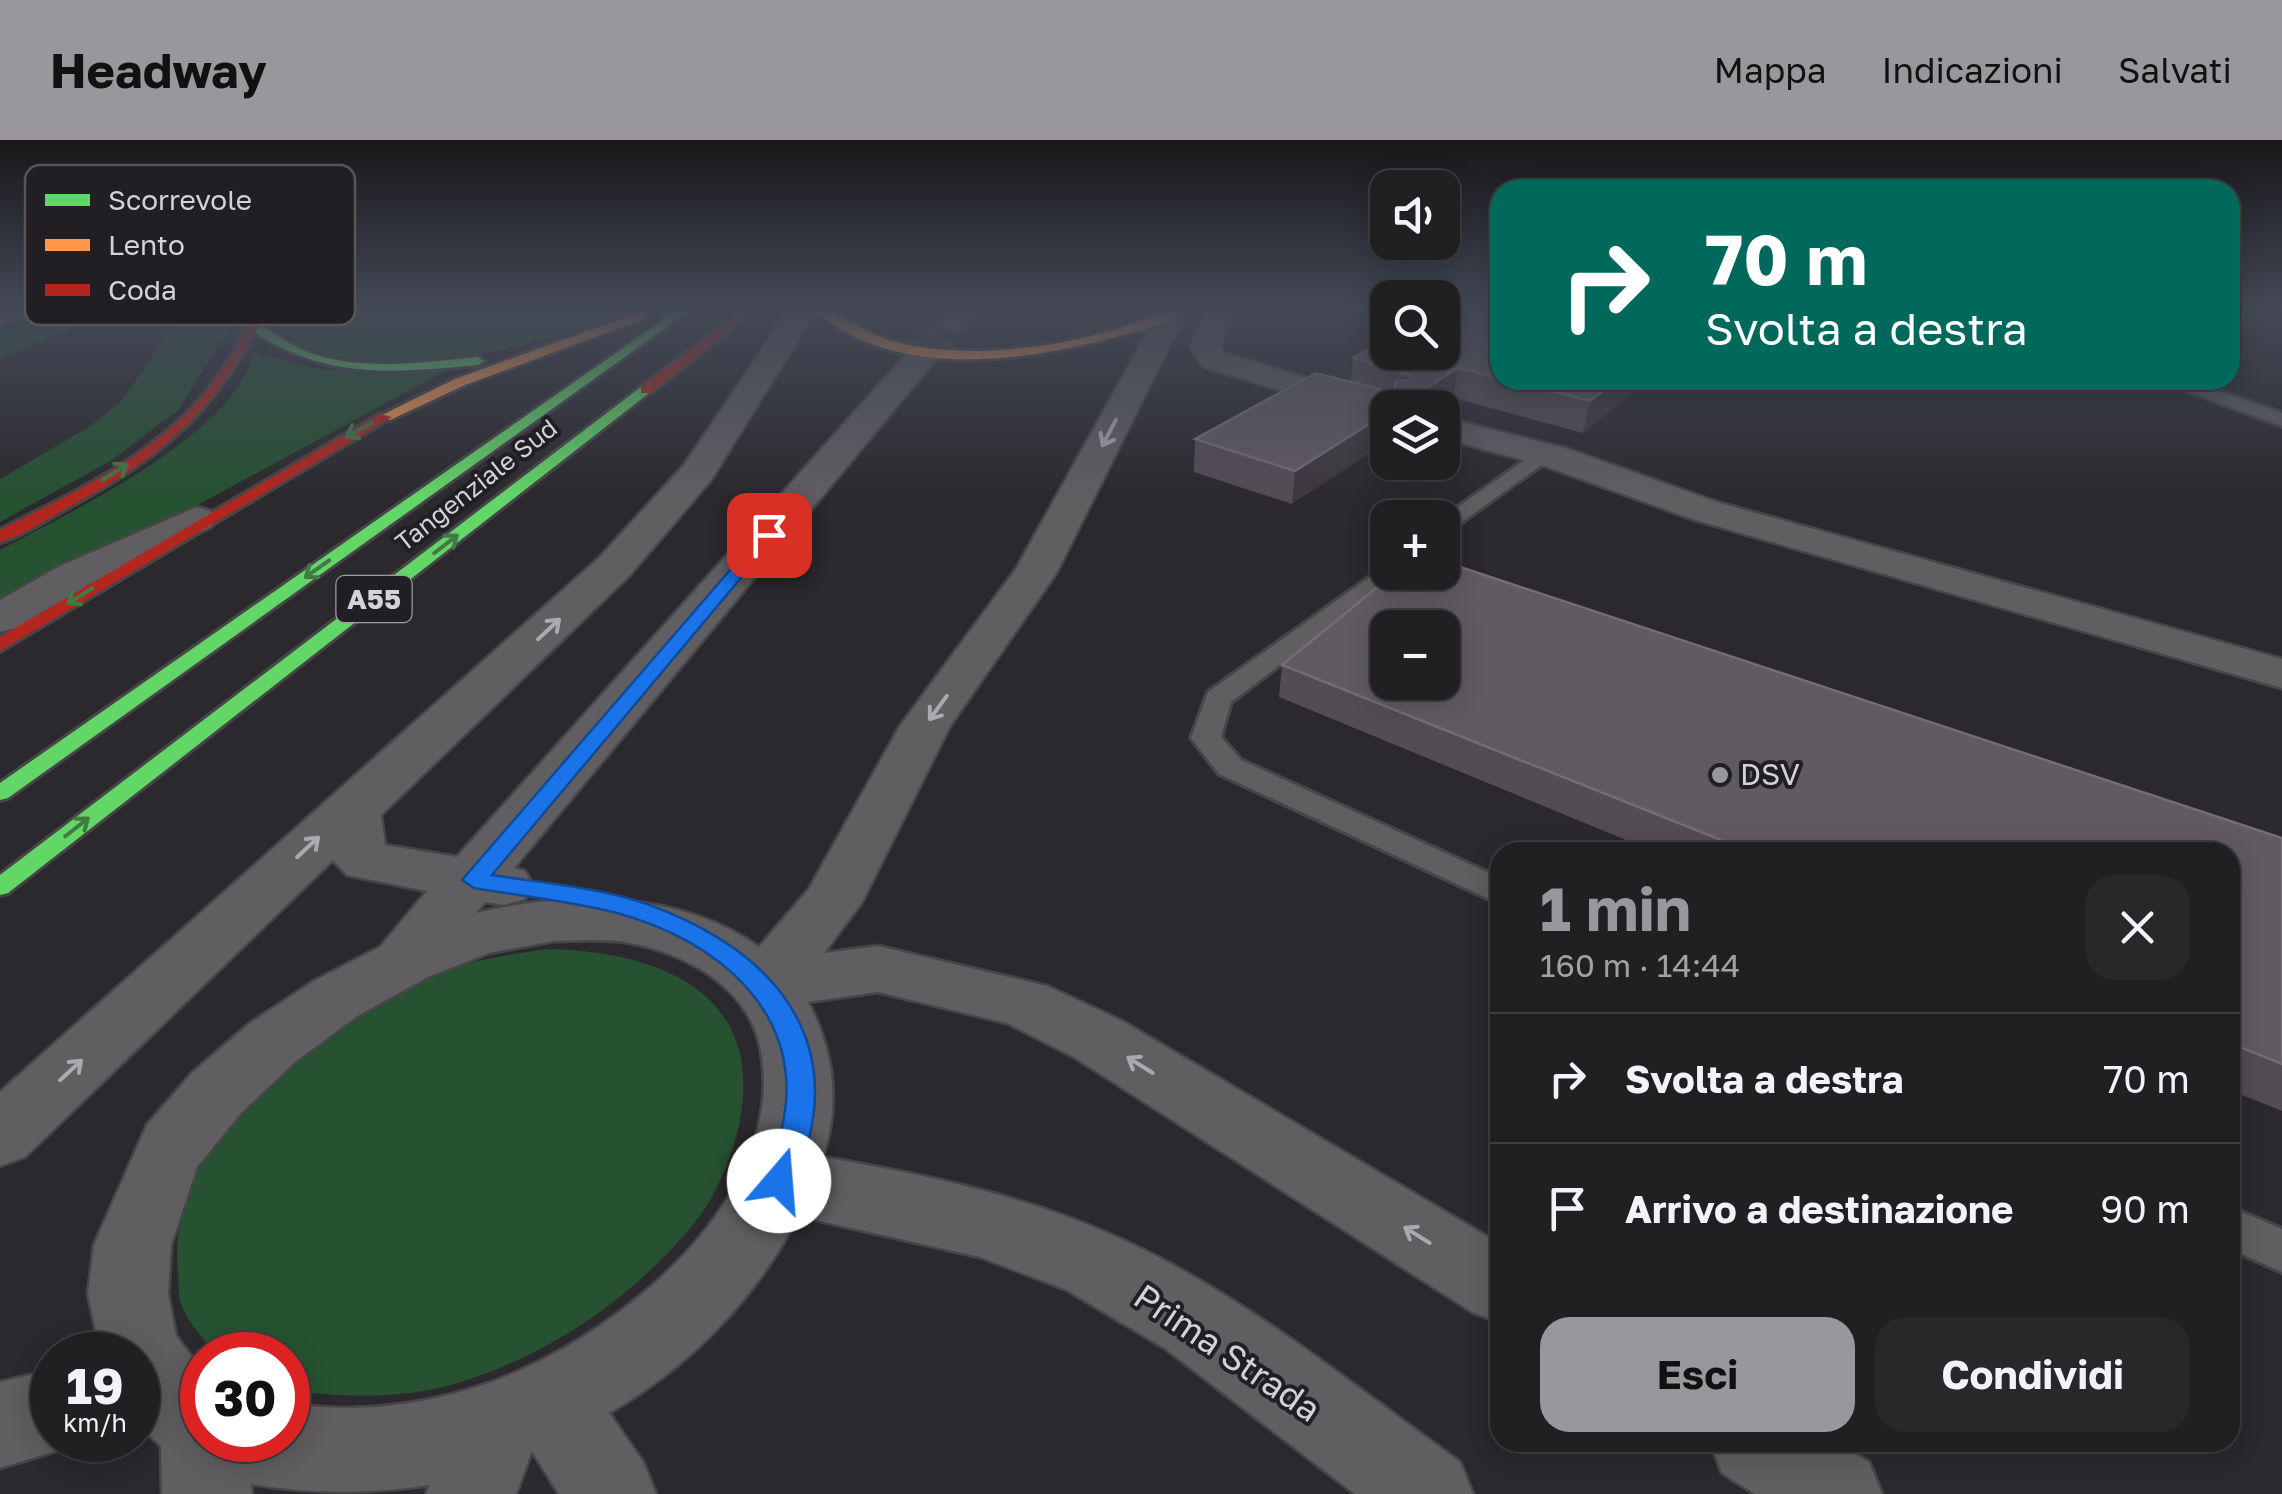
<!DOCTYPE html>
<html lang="it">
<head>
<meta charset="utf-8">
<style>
	body { margin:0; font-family:"Golos Text",sans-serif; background:#28272a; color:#f1f3f6; height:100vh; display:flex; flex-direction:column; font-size:38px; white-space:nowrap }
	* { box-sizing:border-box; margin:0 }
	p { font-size:32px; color:#a2a2a5 }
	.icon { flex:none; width:55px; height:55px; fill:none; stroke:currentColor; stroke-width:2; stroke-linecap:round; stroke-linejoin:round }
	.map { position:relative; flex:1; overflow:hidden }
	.drawer { position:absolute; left:1490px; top:702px; width:750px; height:610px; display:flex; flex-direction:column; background:#201f22; border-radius:30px; box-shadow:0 5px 25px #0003,0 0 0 2px #3d3d40 }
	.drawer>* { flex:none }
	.guide { position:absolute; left:1490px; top:40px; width:750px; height:210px; border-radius:30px; box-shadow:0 5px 25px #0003,0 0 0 2px #3d3d40; background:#00695c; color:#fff; overflow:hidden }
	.buttons { position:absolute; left:1370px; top:30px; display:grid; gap:20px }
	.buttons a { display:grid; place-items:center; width:90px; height:90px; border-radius:20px; background:#201f22; box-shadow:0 5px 25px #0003,0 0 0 2px #3d3d40; font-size:50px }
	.speed { position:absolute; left:30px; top:1192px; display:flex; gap:20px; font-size:50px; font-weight:700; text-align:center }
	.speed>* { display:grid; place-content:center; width:130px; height:130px; border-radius:50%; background:#201f22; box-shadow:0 5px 25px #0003,0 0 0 2px #3d3d40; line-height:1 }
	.speed small { font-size:25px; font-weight:400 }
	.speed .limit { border:15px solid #d22; background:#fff; color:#111 }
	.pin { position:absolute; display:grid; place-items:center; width:85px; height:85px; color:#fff; margin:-42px; border-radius:20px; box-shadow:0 5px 15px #0006 }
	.me { position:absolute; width:110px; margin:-55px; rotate:18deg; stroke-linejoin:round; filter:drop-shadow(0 0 8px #0008) }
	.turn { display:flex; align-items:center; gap:35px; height:210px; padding:0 50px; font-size:45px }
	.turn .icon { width:130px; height:130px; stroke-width:2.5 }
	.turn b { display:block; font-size:70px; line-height:85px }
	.round { display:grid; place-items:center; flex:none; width:105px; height:105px; border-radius:30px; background:#28272a }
	.summary { display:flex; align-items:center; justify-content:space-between; height:170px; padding:0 50px }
	h1 { font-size:60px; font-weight:700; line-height:75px; color:#99979b }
	.button { display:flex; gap:20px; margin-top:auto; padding:20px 50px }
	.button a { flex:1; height:115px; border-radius:30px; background:#99979b; color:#111; font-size:40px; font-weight:700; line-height:115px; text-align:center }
	.button a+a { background:#28272a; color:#f1f3f6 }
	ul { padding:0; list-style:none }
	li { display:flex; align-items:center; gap:30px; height:130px; padding:0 50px; border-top:2px solid #3d3d40 }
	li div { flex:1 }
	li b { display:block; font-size:38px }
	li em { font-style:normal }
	header { display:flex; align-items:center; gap:60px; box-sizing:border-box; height:140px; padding:0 50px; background:#99979b; color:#111 }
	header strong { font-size:48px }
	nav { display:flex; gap:55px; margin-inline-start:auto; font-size:35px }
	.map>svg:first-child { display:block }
</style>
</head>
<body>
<header>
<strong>Headway</strong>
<nav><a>Mappa</a><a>Indicazioni</a><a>Salvati</a></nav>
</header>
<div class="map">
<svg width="2282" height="1354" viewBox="0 0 2282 1354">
	<rect width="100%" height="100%" fill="#2b292d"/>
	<path fill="#265231" d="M53 171H114L0 218V191Z
		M184 171H241L178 270 112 320 0 382V339L89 287 123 259Z
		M278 171H633C563 204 325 259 274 182Z
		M253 212 316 229 445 231 0 472V410C68 373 239 293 253 212Z
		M546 809C657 811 767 851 739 985 731 1020 715 1059 691 1087 631 1159 550 1214 461 1242 403 1260 346 1257 288 1251V1215H216C205 1200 187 1182 181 1164 178 1156 179 1143 178 1134 163 999 319 876 434 834 470 820 508 815 546 809Z"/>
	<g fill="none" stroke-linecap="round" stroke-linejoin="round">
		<path stroke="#444246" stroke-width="32" stroke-dasharray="32 16" stroke-linecap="butt" d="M921 217 951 184"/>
		<defs>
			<path id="lane" d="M2157 240H2186L2282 273V286Z
				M1542 308 1553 314 1550 319 1442 396V378Z
				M1388 424V432H1399L1397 436 1231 562 1221 597 1241 620 1500 738V764L1219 634 1191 598 1208 552Z
				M2230 1067 2282 1089V1132L2230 1109Z"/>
			<path id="street" d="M0 171H31L27 177 0 186Z
				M788 171H816L711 340 630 435 381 675 385 705 457 717 910 210H932L937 217 932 224 514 728 525 731 533 745 525 759 504 765 485 762 476 773C568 751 678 750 759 807L809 749 900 586 1016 429 1157 175 1160 171H1182L1185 175 1057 432 950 586 862 762 824 813 878 806 1047 846 1122 881 1500 1104V1183L1472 1172 1074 917 1007 883 878 852 808 862C834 911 840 963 823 1017 926 1035 1029 1056 1123 1100 1245 1156 1351 1244 1460 1322L1473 1354H1355L1166 1209 1067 1150 980 1117 798 1076C756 1159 689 1227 609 1273L643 1322 656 1354H559L532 1311 516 1354H426L430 1345C369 1354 312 1354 251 1344L252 1354H162L161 1306 138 1285V1215H101L88 1154 94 1105 147 985 192 933 249 884 314 841 380 807 427 751 347 735 333 720 25 1017 0 1026V952L600 417 684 325ZM554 801C578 801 606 798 630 803 688 814 750 848 761 911 789 1067 600 1212 467 1250 409 1267 347 1273 288 1263V1300H202V1230L176 1196 168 1154 171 1105 197 1027 241 973 296 921 359 875 428 837 489 813Z
				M947 171H977L961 190 951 193 936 184Z
				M1207 171H1235L1220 207 1225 213 1403 268H1388V281L1203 227 1190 207Z
				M1442 277 1568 309 1720 363 2282 519V548L1692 379 1542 325 1442 298Z
				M197 367 211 371 217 379 211 387 90 444 16 488 0 492V460L60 426Z
				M52 1230V1300H84L82 1303 0 1328V1242Z
				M1710 1302H1836L1869 1322 1882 1354H1755L1722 1333Z"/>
			<path id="fast" d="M676 171H689L8 658 0 660V643Z
				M254 182C273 190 288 205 308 212 361 232 423 222 478 217L484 221 478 225C394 233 322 240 250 189L248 186Z
				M641 247 653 250 8 753 0 755V735Z"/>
			<path id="slow" d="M816 171C836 170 864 192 886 199 912 208 942 210 969 211 1015 211 1062 204 1106 192 1127 187 1160 170 1179 171 1163 188 1137 191 1115 197 1024 222 893 240 816 171Z
				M640 172 644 173V179L465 245 390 280 378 277 455 239Z"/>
			<path id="jam" d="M255 171H267C216 271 166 314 69 367 47 379 24 395 0 402V390C75 352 159 314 211 245 229 222 242 196 255 171Z
				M741 171H754L651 253H641V247Z
				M380 274 392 277 0 511V497Z"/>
		</defs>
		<use href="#lane" stroke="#464547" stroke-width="6"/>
		<use href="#street" stroke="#464547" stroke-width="5"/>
		<use href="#fast" stroke="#464547" stroke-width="6"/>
		<use href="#slow" stroke="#464547" stroke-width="6"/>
		<use href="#jam" stroke="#464547" stroke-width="6"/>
		<use href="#lane" fill="#605e61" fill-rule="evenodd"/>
		<use href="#street" fill="#605e61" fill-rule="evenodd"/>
		<use href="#fast" fill="#63d668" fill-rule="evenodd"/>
		<use href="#slow" fill="#ff974d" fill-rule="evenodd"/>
		<use href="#jam" fill="#b3261e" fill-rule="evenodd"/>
	</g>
	<path fill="#544c54" d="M1500 171V240H1647L1583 293 1453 258 1439 268H1388L1292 364 1194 332 1195 299 1351 241 1353 218Z
		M1282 525 2282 698V971L2230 950V712H1655L1279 557Z"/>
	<path fill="#3e383e" d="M1458 228 1453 258 1439 268H1395Z
		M1617 240H1647L1583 293 1590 261Z
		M1388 272V301L1292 364 1295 331Z"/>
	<path fill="#615a62" stroke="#736d74" stroke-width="2.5" fill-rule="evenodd" d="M1442 171H1500V238L1458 228 1395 268H1388V272L1295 331 1195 299 1316 233 1394 253 1396 241 1410 240V235L1353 218 1388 198V212H1442Z
		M1506 240H1617L1590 261Z
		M1442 421 2282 698V924L2230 903V712H1751L1282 525 1396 432H1442ZM1388 488H1442V542H1388Z"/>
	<defs><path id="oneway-shaft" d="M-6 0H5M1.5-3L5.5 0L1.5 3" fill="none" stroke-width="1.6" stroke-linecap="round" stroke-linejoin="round" transform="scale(2.5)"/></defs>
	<g stroke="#427a46">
		<use href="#oneway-shaft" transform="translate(359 290) rotate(152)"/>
		<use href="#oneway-shaft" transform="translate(115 332) rotate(-32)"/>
		<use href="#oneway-shaft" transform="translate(446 404) rotate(-38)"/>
		<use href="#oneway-shaft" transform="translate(317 429) rotate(145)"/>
		<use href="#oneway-shaft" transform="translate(80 456) rotate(148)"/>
		<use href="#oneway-shaft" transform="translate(77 687) rotate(-38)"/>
	</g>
	<g stroke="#aba9ad">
		<use href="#oneway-shaft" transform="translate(1109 293) rotate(118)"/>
		<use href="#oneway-shaft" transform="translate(549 489) rotate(-43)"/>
		<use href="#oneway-shaft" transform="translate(938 568) rotate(126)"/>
		<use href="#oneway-shaft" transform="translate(308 707) rotate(-43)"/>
		<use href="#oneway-shaft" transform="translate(1140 925) rotate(-148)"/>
		<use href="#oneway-shaft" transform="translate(71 930) rotate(-43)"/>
		<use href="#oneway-shaft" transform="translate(1417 1095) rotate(-148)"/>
	</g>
	<linearGradient id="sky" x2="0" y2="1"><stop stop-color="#181719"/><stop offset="0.47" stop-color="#444957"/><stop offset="1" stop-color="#444957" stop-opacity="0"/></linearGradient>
	<rect width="2282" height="360" fill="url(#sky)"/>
	<path fill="#1a73e8" stroke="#114b97" stroke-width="2.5" d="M763 392 777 395 492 735C549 744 611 748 665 771 791 823 853 918 790 1051L779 1054 768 1051 764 1041C770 1022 780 1003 783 983 805 871 716 800 617 773 571 761 521 756 474 748L462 740Z"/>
	<circle fill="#99979b" stroke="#221f24" stroke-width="4" cx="1720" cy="635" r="10"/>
	<g text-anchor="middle" stroke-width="8" stroke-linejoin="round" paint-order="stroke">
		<g font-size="25" fill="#d4d2d6" stroke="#221f24">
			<text transform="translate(476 345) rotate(-38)" y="9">Tangenziale Sud</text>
		</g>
		<rect fill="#221f24" stroke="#9f9ca1" stroke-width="2.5" x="336.5" y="436" width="75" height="46" rx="8"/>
		<g font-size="28" font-weight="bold" fill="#d4d2d6">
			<text x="374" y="469">A55</text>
		</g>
		<g font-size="30" fill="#d4d2d6" stroke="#221f24" text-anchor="start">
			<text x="1740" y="645">DSV</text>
		</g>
		<g font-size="35" fill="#d4d2d6" stroke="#221f24">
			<text transform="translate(1227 1213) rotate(34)" y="12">Prima Strada</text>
		</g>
	</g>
	<rect x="25" y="25" width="330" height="160" rx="15" fill="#221f24" stroke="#575559" stroke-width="2.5"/>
	<rect x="45" y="54" width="45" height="12" fill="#63d668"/>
	<rect x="45" y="99" width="45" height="12" fill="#ff974d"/>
	<rect x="45" y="144" width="45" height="12" fill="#b3261e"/>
	<g font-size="28" fill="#d4d2d6">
		<text x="108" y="70">Scorrevole</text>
		<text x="108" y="115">Lento</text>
		<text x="108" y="160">Coda</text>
	</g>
</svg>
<div class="buttons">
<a><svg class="icon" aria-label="sound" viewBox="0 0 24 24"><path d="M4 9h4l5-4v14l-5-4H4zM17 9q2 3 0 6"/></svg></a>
<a><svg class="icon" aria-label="search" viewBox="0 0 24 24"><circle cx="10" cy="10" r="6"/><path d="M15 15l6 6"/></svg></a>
<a><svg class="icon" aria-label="layers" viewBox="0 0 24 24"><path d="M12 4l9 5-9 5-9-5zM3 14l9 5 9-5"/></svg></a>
<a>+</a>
<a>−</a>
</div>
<div class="speed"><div>19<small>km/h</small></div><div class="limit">30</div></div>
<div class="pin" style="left:769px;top:395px;background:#d93025"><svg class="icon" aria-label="arrive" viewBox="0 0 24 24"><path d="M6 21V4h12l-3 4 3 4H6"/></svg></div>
<svg class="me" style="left:779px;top:1041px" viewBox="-20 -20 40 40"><circle r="19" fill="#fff"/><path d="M0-13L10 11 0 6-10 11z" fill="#1a73e8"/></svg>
<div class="guide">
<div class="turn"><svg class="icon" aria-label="right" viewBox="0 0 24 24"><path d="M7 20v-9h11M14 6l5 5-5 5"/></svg><div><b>70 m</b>Svolta a destra</div></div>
</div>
<section class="drawer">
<div class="summary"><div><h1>1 min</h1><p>160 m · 14:44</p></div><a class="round"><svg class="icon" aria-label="close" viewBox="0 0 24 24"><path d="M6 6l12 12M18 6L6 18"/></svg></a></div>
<ul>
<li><svg class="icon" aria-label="right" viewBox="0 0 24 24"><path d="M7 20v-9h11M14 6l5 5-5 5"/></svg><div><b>Svolta a destra</b></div><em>70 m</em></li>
<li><svg class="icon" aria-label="arrive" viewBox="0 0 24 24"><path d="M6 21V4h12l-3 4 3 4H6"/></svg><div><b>Arrivo a destinazione</b></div><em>90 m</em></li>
</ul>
<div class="button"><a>Esci</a><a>Condividi</a></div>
</section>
</div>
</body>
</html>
